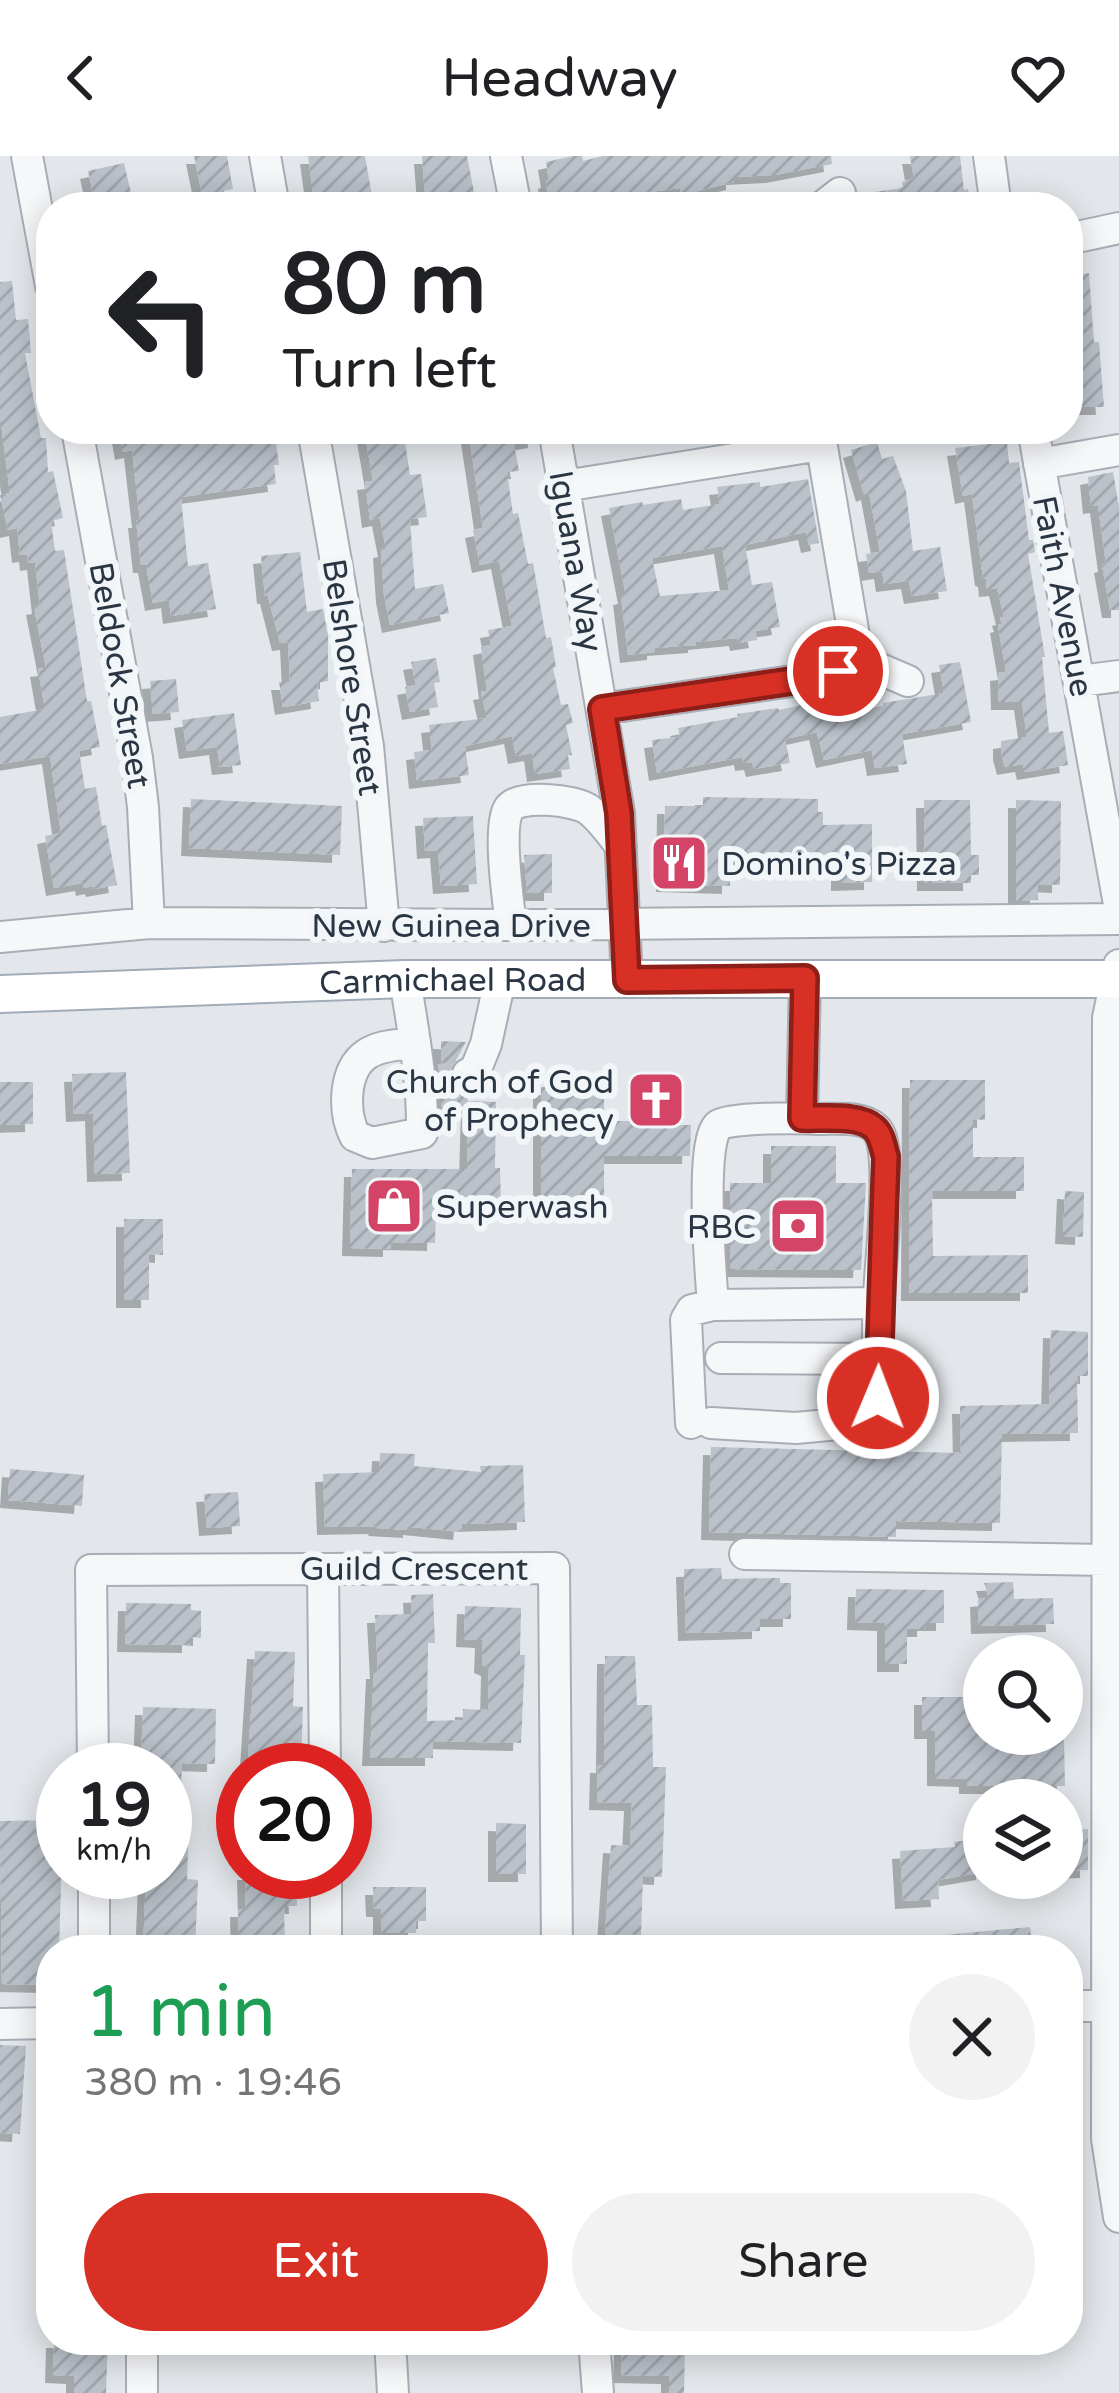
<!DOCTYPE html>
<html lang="en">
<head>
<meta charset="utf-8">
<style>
	body { margin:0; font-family:"Varela Round",sans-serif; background:#f2f2f2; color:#202124; height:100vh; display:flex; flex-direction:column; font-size:45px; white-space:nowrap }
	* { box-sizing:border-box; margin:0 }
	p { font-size:39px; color:#757577 }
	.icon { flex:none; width:66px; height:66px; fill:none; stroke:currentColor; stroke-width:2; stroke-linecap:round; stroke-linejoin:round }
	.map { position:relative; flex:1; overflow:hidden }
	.panel { position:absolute; left:36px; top:1779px; width:1047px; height:420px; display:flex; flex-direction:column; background:#fff; border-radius:48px; box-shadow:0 6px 30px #0003 }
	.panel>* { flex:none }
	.top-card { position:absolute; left:36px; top:36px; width:1047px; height:252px; border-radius:48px; box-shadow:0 6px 30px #0003; background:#fff; color:#202124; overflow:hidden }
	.buttons { position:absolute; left:963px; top:1479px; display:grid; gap:24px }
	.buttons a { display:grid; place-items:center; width:120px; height:120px; border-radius:50%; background:#fff; box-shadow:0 6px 30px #0003; font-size:60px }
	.speed { position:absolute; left:36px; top:1587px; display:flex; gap:24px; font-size:60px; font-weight:700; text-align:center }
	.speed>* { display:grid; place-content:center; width:156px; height:156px; border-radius:50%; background:#fff; box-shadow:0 6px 30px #0003; line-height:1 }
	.speed small { font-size:30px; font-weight:400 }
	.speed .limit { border:18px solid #d22; background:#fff; color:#111 }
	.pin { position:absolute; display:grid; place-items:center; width:102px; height:102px; color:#fff; margin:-51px; border:6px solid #fff; border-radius:50%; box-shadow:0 3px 12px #0007 }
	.me { position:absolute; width:132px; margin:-66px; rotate:1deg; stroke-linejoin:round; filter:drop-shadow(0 0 9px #0008) }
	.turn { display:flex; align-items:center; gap:42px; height:252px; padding:0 48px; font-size:54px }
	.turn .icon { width:156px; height:156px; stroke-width:2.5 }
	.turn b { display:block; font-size:84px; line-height:102px }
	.round { display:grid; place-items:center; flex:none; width:126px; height:126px; border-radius:63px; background:#f2f2f2 }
	.summary { display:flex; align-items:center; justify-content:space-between; height:204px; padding:0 48px }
	h1 { font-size:72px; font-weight:600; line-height:90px; color:#1e9e55 }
	.primary-button { display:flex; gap:24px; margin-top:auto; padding:24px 48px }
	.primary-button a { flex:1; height:138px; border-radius:72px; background:#d93025; color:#fff; font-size:48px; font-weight:600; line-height:138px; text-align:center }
	.primary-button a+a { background:#f2f2f2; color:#202124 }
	header { display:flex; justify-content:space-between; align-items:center; height:156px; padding:0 48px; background:#fff; font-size:54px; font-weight:600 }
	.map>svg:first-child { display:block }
</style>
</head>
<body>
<header><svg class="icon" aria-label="back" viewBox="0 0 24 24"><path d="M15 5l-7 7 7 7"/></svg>Headway<svg class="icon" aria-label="heart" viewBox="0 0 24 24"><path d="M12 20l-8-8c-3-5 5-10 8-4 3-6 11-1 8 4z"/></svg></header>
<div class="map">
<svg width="1119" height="2237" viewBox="0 0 1119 2237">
	<defs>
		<pattern id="building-hatch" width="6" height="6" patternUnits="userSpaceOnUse" patternTransform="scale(3)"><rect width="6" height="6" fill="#bac1c9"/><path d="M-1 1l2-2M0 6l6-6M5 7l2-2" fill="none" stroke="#a0a6ae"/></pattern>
		<filter id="shadow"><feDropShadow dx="-8" dy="8" stdDeviation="0" flood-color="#0004"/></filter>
	</defs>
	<rect width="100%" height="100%" fill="#e3e7eb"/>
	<path fill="url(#building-hatch)" fill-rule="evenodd" filter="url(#shadow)" d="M194 0H227L233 33 202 39Z
		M308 0H365L374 51H315Z
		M422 0H467L475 41 461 42 462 51H426Z
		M573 0H582L583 5 603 0H831L832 8 774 19 734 21V26L681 39 680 32 634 38 637 51H549L546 25 549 24 546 6Z
		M910 0H960L964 34 968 33 971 51H853L859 38 903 32 902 26 914 22Z
		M124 7 131 37 114 40 116 51H63V43L93 37 88 15Z
		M1089 117 1094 186H1099L1104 251H1070L1068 197 1072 196V165H1068V121Z
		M12 125 16 164 28 163 31 197H25L41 282H46L48 316 53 315 63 362 51 365 55 395 64 394 87 545H91L100 591 79 595 85 633 96 631 102 670 106 669 117 729 94 733 93 730 84 732 83 727 54 732 45 680 61 677 50 600 0 608V561L45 553 38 513 46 512 34 451 40 450 35 406 28 407 27 398 20 399 17 372 8 374 0 339 10 337 0 259V126Z
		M119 273H274L279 309H274L276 328 181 341 188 410 208 407 216 453 171 460 169 444 153 447 146 409H141L136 364H140L132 294 123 296Z
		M364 273H403L410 319 421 318 427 361 410 363 415 433 443 428 449 457 390 469 384 439 381 394 386 393 380 362 370 364 365 326 373 325Z
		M468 273H535L536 284 514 288 519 315 507 316 513 358 518 357 528 408 533 407 546 482 551 481 556 511 553 512 561 549 568 548 573 567 566 569 572 599H568L570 613 535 618 532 597 516 600 512 580 465 590 469 619 417 625 414 596 432 594 429 569 487 562 481 536 487 535 481 491 491 489 488 474 512 470 499 405 480 409 473 374 483 372Z
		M877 286 882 303 893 300 906 335 913 395 940 391 947 435 912 440 909 425 884 428 882 415 869 417 866 398 880 396 869 336 864 338 851 294Z
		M1007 286 1009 307 1019 306 1029 384H1033L1035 396 1028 398 1045 501H1042L1049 577 1063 575 1068 609 1025 616 1023 608 1005 611 1001 596V585L1027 581 1022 546H999L998 517 1006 516 998 469 1002 468 1000 462 1004 461 997 432 987 433 986 423 983 422 972 338 963 340 955 292Z
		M1113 316 1119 351V454H1110L1102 409 1106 408 1098 349 1091 350 1088 321Z
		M808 323 819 387 809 389 806 376 745 389 752 429 772 426 780 471 755 475 757 484 738 487 737 482 696 486V489L655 492V496L628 499 621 441 626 440 609 352 642 346 643 349 681 343 683 354 720 348 717 331 760 326V331ZM722 390 729 434 660 440 652 402Z
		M300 396 307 456 323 453 328 479V525L317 527 319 545 283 551 279 526H290L288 486 280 487 268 440H265L261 400Z
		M436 502 440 526 434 527 438 551 410 556 405 531 416 529 411 506Z
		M960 506 971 566 902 578 907 608 875 612 872 594 824 604 817 576 785 583 790 607 754 613 752 606 743 607 742 601 657 617 652 584 680 581 678 572 738 561 737 558 778 552 779 554 827 543 830 558 883 550V547L944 537 939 509Z
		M176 523 179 556 153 558 150 525Z
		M234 557 241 609 220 611 217 591 187 595 182 564Z
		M703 641 818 643V656H823V669L872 668V726L839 727V703L730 701V730L664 728 665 650H703Z
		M191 643 342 650 340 699 189 692Z
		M924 644H970L971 699H979V719H971V727H925Z
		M1016 644 1061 645 1060 729 1038 728V744L1016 745Z
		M473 660 477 728 441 730 438 694 425 695 423 662Z
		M552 698V737H527L524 699Z
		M441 885 466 886 449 917 455 933 468 937V951H441Z
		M126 916 130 1017 95 1018 93 957 74 958 72 918Z
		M637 923H675V969H691L690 1000H604V1045H541V931L604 932V965H638Z
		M910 924H985V964L973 963V1001H1024V1035H932L933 1100 1028 1099V1137H909Z
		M0 926H33V968L0 969Z
		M469 945 496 946 495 1012H500L501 1052 436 1054 435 1087 391 1086V1093L350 1092 352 1013H467Z
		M771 990H836V1027H866L861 1114 730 1113V1027H771Z
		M1065 1035 1084 1036 1083 1081 1063 1080Z
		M124 1063H163V1099L149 1098V1144H124Z
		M1051 1174 1088 1176V1220H1077L1078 1277 1002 1278 1000 1367 896 1365V1381L709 1376 711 1291 961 1297 960 1250 1049 1248Z
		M380 1297 415 1298 414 1310 481 1316 480 1310 523 1309 525 1366 462 1368 461 1376 411 1371V1374L376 1372 377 1370 325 1371 323 1318 379 1316Z
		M10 1313 84 1319 82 1350 8 1344Z
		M238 1336 240 1370 207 1372 204 1338Z
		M721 1412 722 1423 780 1422V1427H791V1463H760V1475L686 1477 684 1413Z
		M1013 1426 1014 1443 1053 1442 1054 1468 979 1470 978 1443 989 1442 984 1427Z
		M856 1433 944 1434V1467H925V1473H907V1508H885V1467L855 1466Z
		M433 1438 435 1487H428L427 1565 463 1564V1553L488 1554 489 1512 482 1509 483 1484 464 1483 465 1450 521 1452 520 1499H525L521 1587 433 1585V1602H370L374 1515H378L375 1459 412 1458 411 1439Z
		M126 1447 191 1448V1454L201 1455V1482L190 1481V1489L125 1488Z
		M255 1495 295 1496 293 1550 303 1551 301 1605 248 1603Z
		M605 1500H635L637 1549H652L653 1611H666L662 1721 643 1720 641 1779 605 1778 611 1689 630 1690 632 1647 597 1646 598 1609H604Z
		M922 1541H984V1584H1064L1065 1630H967V1623L935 1622V1575H922Z
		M143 1551 216 1553 215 1608 182 1607 180 1666 189 1667 187 1723 198 1724 195 1794H143L146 1721 165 1722V1614H153V1606H141Z
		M63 1664 59 1794H51V1829L2 1828 0 1665Z
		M496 1667 526 1668V1718H496Z
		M1088 1673V1714L1062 1715V1675Z
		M984 1682V1716L938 1724 939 1743 903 1745 900 1695 955 1691 954 1686Z
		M245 1716H295L297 1750H284L285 1794H239L238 1753H246Z
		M373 1731H426V1765H416V1777H381V1753H374Z
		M1030 1771 1033 1794H945L944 1779Z
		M0 1889 26 1890 20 1978 0 1977Z
		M54 2184H108L106 2237H74V2220L53 2219Z
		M622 2189 685 2191 684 2237H669V2220L621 2219Z"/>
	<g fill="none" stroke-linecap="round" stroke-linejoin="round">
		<path stroke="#bec4ca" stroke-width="30" stroke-dasharray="30 15" stroke-linecap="butt" d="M440 923 468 918"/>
		<defs>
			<path id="minor" d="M27 0 51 130
				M265 0 274 51
				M506 0 516 51
				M989 0 996 51
				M822 51 840 37
				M1068 83 1119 72
				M77 273 137 602 143 651 149 767
				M313 273 368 590 384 770
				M554 273 619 657 627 824
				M1033 273 1119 748
				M1039 308 1119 294
				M564 330 821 289
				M852 501 908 525
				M1080 525 1119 520
				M602 553 826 520C847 514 855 501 854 480L819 273
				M511 769C508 744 498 675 508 654 516 637 577 644 589 654 601 663 611 678 621 690
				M0 781 149 767 511 769 1119 763
				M1119 809 1108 862 1107 1983 1119 2061
				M405 823C413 875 423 925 422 977L372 987 355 980C343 956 343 914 367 898 380 889 400 889 415 886
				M468 918 475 915 486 888 500 824
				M802 962 805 822
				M721 1202 878 1203
				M691 1267 686 1164 692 1154 713 1149 879 1147
				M711 1267 796 1272 860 1266 874 1255 878 1242C878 1208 877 1175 879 1141 880 1107 893 1003 879 977 869 959 836 963 819 963 802 962 731 961 719 969 699 982 711 1121 713 1149
				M745 1398 1107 1404
				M323 1413 325 1614
				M93 1614 91 1414 554 1412 557 1794
				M94 1716V1794
				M326 1716V1794
				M1068 1850H1108
				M0 1868 51 1867
				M142 2184V2237
				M390 2184 393 2237
				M594 2184 598 2237"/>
			<g id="major">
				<path id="s1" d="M0 838 405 823H1119"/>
			</g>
		</defs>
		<use href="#minor" stroke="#a8aeb6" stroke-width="34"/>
		<use href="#major" stroke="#a1acb8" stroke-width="40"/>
		<use href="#minor" stroke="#f6f7f9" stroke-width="30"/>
		<use href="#major" stroke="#fff" stroke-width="36"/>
	</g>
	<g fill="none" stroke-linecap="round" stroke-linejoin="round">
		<defs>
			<path id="route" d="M838 515 826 520 602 553 619 657 627 824 805 822 802 962C822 963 859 958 874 972 882 979 883 992 886 1001L878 1242"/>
		</defs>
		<use href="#route" stroke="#8d1f18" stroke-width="30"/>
		<use href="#route" stroke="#d93025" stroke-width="21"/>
	</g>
	<defs>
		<symbol id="restaurant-square" viewBox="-11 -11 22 22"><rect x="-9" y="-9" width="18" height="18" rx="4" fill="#d44466" stroke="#f3f6f8"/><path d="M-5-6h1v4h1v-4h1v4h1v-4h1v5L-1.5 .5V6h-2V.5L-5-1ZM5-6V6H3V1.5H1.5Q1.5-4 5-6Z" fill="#fff"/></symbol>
		<symbol id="church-square" viewBox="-11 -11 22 22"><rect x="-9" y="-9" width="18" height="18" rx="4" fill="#d44466" stroke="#f3f6f8"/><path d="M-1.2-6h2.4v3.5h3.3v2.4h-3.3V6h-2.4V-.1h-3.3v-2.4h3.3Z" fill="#fff"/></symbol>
		<symbol id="shop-square" viewBox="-11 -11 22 22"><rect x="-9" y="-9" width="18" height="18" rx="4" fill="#d44466" stroke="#f3f6f8"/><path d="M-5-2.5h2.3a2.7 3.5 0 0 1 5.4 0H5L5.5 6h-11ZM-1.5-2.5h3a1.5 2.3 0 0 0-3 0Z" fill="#fff"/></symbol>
		<symbol id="bank-square" viewBox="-11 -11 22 22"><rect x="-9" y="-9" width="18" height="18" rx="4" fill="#d44466" stroke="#f3f6f8"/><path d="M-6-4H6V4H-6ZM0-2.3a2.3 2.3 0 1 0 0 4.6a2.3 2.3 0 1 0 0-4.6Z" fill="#fff"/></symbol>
	</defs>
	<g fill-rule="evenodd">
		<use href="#restaurant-square" x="646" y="674" width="66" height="66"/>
		<use href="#church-square" x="623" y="911" width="66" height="66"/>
		<use href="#shop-square" x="361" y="1017" width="66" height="66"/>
		<use href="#bank-square" x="765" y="1037" width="66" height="66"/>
	</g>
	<g text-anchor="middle" stroke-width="12" stroke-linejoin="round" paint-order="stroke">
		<g font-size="33" fill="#2a3644" stroke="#f3f6f8">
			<text transform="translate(577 405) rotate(80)" y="12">Iguana Way</text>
			<text transform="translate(1064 440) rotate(79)" y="12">Faith Avenue</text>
			<text transform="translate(121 519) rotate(80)" y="12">Beldock Street</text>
			<text transform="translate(353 521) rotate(81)" y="12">Belshore Street</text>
			<text x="451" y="781">New Guinea Drive</text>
			<text dy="12" stroke="none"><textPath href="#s1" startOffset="453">Carmichael Road</textPath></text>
			<text x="414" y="1424">Guild Crescent</text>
		</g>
		<g font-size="33" fill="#2a3644" stroke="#f3f6f8" text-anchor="start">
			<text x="721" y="719">Domino's Pizza</text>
			<text x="614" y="937" text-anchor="end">Church of God<tspan x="614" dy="38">of Prophecy</tspan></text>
			<text x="436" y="1062">Superwash</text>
			<text x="756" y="1082" text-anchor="end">RBC</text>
		</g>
	</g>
</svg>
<div class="buttons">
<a><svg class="icon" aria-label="search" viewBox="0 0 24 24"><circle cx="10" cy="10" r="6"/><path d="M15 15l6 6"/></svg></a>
<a><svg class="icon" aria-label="layers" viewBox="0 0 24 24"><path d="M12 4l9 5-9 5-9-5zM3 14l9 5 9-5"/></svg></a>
</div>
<div class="speed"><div>19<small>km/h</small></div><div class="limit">20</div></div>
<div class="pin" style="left:838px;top:515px;background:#d93025"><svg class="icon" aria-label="arrive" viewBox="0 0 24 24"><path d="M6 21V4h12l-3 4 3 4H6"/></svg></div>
<svg class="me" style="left:878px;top:1242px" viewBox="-20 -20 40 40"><circle r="17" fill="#d93025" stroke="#fff" stroke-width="3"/><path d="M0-11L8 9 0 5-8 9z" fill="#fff"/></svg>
<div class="top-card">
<div class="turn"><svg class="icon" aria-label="left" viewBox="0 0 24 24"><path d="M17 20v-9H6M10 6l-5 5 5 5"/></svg><div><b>80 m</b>Turn left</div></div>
</div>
<section class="panel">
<div class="summary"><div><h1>1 min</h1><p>380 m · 19:46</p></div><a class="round"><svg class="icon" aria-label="close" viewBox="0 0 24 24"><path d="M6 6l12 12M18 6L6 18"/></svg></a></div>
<div class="primary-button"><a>Exit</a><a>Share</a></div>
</section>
</div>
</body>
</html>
